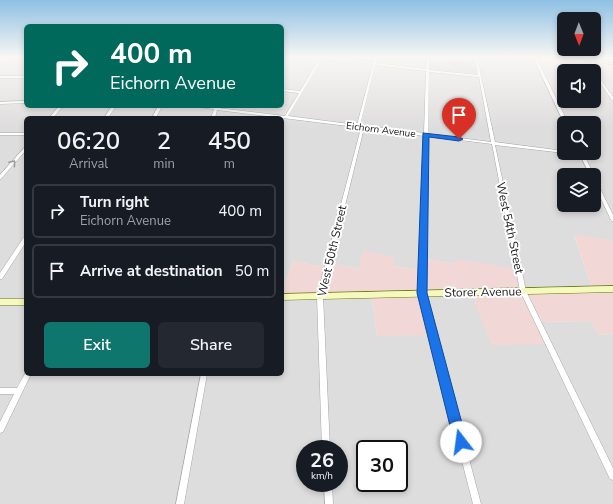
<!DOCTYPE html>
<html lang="en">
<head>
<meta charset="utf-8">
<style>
	body { margin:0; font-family:"Nunito Sans",sans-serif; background:#242831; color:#f1f3f6; height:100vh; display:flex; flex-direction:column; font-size:15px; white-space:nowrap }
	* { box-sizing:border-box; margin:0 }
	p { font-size:13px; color:#9ea1a6 }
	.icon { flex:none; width:22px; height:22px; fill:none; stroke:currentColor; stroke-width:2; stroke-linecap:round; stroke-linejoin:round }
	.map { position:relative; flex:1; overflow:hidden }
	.side { position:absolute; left:24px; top:116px; width:260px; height:260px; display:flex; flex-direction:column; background:#171b24; border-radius:6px; box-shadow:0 2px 6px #0003 }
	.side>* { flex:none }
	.guide { position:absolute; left:24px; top:24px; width:260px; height:84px; border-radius:6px; box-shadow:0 2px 6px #0003; background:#00695c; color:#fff; overflow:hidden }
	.needle { width:26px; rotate:179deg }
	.tools { position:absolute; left:557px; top:12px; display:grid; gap:8px }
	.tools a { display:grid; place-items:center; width:44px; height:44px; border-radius:6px; background:#171b24; box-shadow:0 2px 6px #0003; font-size:20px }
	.speed { position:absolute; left:296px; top:440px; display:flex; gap:8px; font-size:20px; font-weight:700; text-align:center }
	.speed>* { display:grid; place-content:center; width:52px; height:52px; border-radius:50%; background:#171b24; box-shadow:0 2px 6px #0003; line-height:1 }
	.speed small { font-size:10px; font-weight:400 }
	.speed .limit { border:2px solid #111; border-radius:6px; background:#fff; color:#111 }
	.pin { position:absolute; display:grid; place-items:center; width:34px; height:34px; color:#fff; margin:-41px -17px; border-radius:50% 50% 50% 0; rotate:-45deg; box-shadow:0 0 4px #0007 }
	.pin .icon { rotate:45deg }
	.me { position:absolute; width:44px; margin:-22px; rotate:345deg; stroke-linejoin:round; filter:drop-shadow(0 0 3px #0008) }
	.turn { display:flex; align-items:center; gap:14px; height:84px; padding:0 20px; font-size:18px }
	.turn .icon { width:52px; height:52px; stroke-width:2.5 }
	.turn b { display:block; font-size:28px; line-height:34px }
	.eta { display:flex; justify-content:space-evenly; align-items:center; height:68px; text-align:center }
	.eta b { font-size:24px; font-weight:600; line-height:28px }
	.cta { display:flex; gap:8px; margin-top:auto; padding:8px 20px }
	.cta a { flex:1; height:46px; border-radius:6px; background:#0f766e; color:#fff; font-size:16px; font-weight:600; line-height:46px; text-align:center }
	.cta a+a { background:#242831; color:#f1f3f6 }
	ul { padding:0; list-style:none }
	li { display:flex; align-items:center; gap:12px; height:54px; margin:0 8px 6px; padding:0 12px; border:2px solid #363941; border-radius:6px }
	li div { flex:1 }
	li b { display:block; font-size:15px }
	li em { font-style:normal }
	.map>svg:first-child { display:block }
</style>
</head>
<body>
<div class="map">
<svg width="613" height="504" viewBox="0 0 613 504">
	<rect width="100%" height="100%" fill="#f1eee7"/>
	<path fill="#dedddd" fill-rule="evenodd" d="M10 57H26V106H282V57H534L561 64 563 67 613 73V241L574 235 592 289 523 291 455 259V264L423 258 422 271 393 266 363 251 359 269 328 263 327 268 293 261 282 293V118H26V374H282V297L371 295 377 336 422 293 471 292 538 322 591 321 599 335 613 334V504H0V62ZM564 71H594V101H564ZM564 123H594V153H564ZM564 175H594V205H564ZM305 449H339V483H305ZM365 449H399V483H365Z"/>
	<path fill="#f1d8d7" d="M534 57H581L613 64V73L536 62Z
		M574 234 613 241V334L599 335 591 321 539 322 549 344 491 345 471 292 422 293 433 335 377 336 371 295 282 297V293L293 261 327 268 328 263 359 269 363 251 394 257 393 266 422 271 423 258 455 264V259L519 269 524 291 592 289Z"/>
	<path fill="#cecece" d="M428 57H476L480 76 428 71Z"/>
	<path fill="#c1bab3" d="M449 57 464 58 465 66 450 65Z"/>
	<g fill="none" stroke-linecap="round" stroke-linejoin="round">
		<defs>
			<path id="street" d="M19 57H26V59Z
				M315 57H327L373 63 375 57H377L376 63 426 69 427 57H429V70L478 75 475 57H477L495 142 564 151V153L495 145 526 291 613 468V480L610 479 520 291 492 144 428 136 425 293 481 504H473L419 293 424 136 364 128 323 296 330 449H322L317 296 361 128H358L356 127 217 110 215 118H211L214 109 197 107 195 106 215 107V106H219L218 108 285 116 299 93 282 91V89L300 91 320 58ZM322 59 373 64 357 125 288 116ZM375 65 426 71 424 133 360 125ZM429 72 479 77 491 142 428 134Z
				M533 57H536L568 123H564Z
				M583 57H585L613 97V100H612L594 74V71H592Z
				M0 76H26V78H0Z
				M26 101V103L0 104V102Z
				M59 106H63L53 118H49Z
				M112 106H116L108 118H104Z
				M158 106H162L156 118H152Z
				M0 133H26V135H0Z
				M25 147H26V150L1 179H0V175Z
				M579 153H583L594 175H590Z
				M594 179 596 180 613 215V222L611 220 594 184Z
				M26 236V242L2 279H0V273L24 237Z
				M26 372V374H31L30 376 3 432 0 433V422L14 394H0V388H17Z
				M201 374H207L184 504H176Z
				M324 483H332L333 504H325Z"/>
			<path id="secondary" d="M588 57 613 63V65L579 57Z
				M613 286V292L282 300V294Z
				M0 299H26V305H0Z"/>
		</defs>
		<use href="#street" stroke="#a7a7a7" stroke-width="1"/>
		<use href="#secondary" stroke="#6a7806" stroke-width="1"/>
		<use href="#street" fill="#fff" fill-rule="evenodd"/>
		<use href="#secondary" fill="#f5f9bd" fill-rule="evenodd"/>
	</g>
	<defs><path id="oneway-chevron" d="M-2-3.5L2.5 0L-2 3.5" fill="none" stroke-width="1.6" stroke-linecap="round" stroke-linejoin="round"/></defs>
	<use stroke="#9b9b9b" href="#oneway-chevron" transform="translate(13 163) rotate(-50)"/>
	<linearGradient id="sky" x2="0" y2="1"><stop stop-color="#8ec0e4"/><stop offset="0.45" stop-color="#f9f7f4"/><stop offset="1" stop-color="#f9f7f4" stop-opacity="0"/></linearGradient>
	<rect width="613" height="128" fill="url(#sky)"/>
	<path fill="#1a73e8" stroke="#114b97" d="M423 133 459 137 463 139 459 141 429 137 427 293 467 442 466 447 461 449 456 447 454 442 417 293Z"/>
	<g text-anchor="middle" stroke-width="4" stroke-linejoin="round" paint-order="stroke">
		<g font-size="10" fill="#202020" stroke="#fff">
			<text transform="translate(381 129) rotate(7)" y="4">Eichorn Avenue</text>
		</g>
		<g font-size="12" fill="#202020" stroke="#fff">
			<text transform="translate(510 228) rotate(78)" y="4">West 54th Street</text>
			<text transform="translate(332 251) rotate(-77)" y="4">West 50th Street</text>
			<text transform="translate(483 292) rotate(-1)" y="4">Storer Avenue</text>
		</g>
	</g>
</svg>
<div class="tools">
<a><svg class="needle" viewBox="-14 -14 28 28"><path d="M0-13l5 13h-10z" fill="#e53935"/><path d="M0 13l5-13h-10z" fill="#9ea1a6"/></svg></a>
<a><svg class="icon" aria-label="sound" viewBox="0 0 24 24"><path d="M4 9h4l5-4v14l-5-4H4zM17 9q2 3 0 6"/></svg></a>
<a><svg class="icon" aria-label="search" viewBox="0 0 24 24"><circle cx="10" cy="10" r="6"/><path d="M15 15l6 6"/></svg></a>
<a><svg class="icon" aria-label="layers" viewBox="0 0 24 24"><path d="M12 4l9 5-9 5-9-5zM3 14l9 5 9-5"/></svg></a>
</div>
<div class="speed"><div>26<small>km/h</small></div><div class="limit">30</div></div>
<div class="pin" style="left:459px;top:139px;background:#d93025"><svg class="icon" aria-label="arrive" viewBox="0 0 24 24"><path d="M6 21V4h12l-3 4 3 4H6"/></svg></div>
<svg class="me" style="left:461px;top:442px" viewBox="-20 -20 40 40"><circle r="19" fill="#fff"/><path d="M0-13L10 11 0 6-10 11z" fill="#1a73e8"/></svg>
<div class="guide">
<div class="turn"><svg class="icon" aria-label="right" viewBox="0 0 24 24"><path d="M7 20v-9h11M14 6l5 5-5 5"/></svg><div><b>400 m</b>Eichorn Avenue</div></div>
</div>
<section class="side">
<div class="eta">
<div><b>06:20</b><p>Arrival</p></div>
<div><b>2</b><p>min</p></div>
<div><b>450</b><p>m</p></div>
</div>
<ul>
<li><svg class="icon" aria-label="right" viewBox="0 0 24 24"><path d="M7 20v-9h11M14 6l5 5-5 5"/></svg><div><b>Turn right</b><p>Eichorn Avenue</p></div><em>400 m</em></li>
<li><svg class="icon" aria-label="arrive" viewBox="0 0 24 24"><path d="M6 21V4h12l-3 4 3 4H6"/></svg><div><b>Arrive at destination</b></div><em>50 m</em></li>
</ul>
<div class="cta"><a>Exit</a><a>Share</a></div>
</section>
</div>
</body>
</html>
